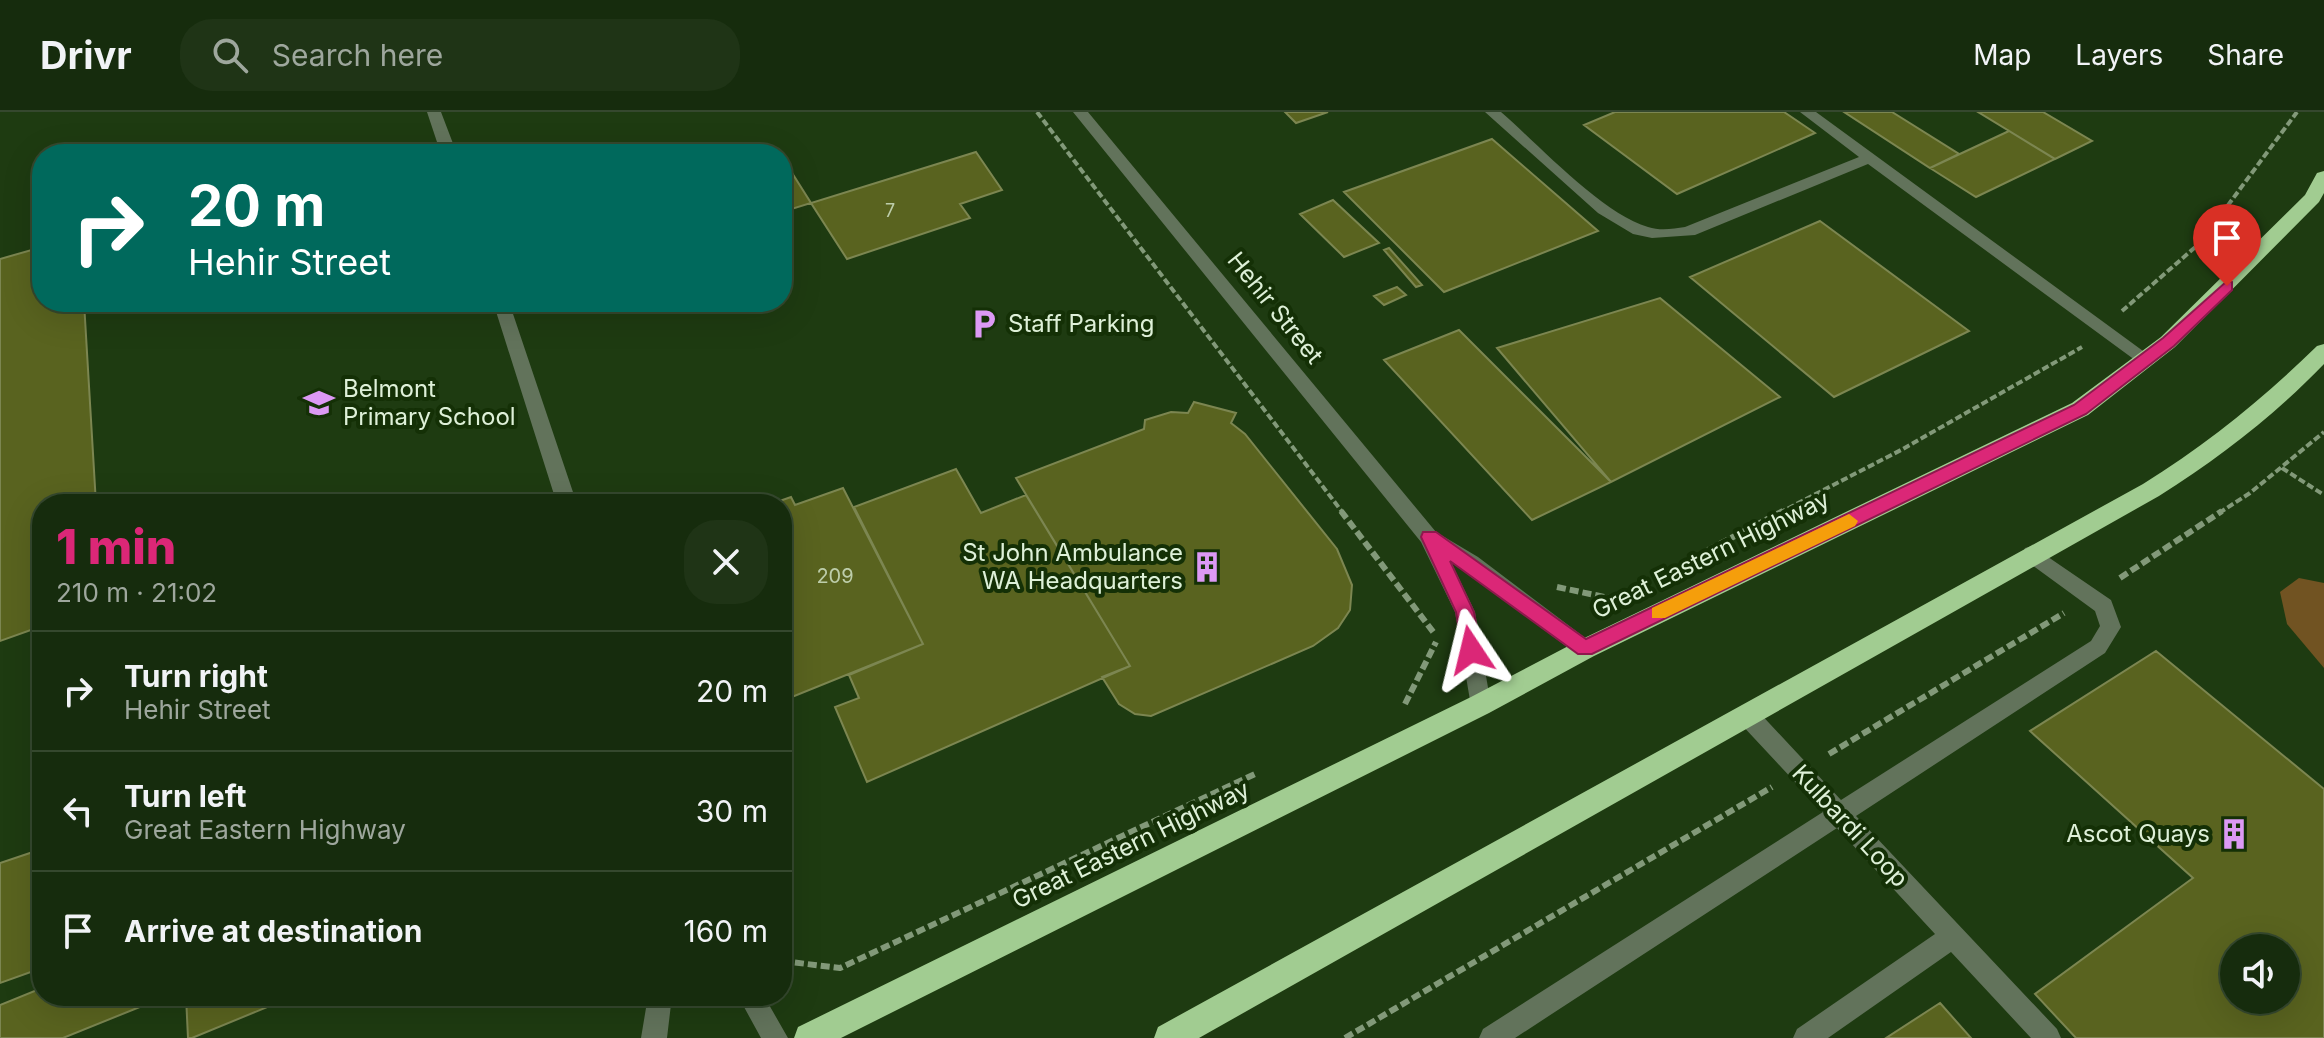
<!DOCTYPE html>
<html lang="en">
<head>
<meta charset="utf-8">
<style>
	body { margin:0; font-family:Inter,sans-serif; background:#1f3416; color:#f1f3f6; height:100vh; display:flex; flex-direction:column; font-size:30px; white-space:nowrap }
	* { box-sizing:border-box; margin:0 }
	p { font-size:26px; color:#9ea79d }
	.icon { flex:none; width:44px; height:44px; fill:none; stroke:currentColor; stroke-width:2; stroke-linecap:round; stroke-linejoin:round }
	.map { position:relative; flex:1; overflow:hidden }
	.panel { position:absolute; left:32px; top:382px; width:760px; height:512px; display:flex; flex-direction:column; background:#162c0d; border-radius:32px; box-shadow:0 8px 32px #0002,0 0 0 2px #35482e }
	.panel>* { flex:none }
	.guide { position:absolute; left:32px; top:32px; width:760px; height:168px; border-radius:32px; box-shadow:0 8px 32px #0002,0 0 0 2px #35482e; background:#00695c; color:#fff; overflow:hidden }
	.buttons { position:absolute; left:2220px; top:822px; display:grid; gap:16px }
	.buttons a { display:grid; place-items:center; width:80px; height:80px; border-radius:50%; background:#162c0d; box-shadow:0 8px 32px #0002,0 0 0 2px #35482e; font-size:40px }
	.pin { position:absolute; display:grid; place-items:center; width:68px; height:68px; color:#fff; margin:-82px -34px; border-radius:50% 50% 50% 0; rotate:-45deg; box-shadow:0 0 8px #0007 }
	.pin .icon { rotate:45deg }
	.me { position:absolute; width:88px; margin:-44px; rotate:350deg; stroke-linejoin:round; filter:drop-shadow(0 0 6px #0008) }
	.turn { display:flex; align-items:center; gap:28px; height:168px; padding:0 24px; font-size:36px }
	.turn .icon { width:104px; height:104px; stroke-width:2.5 }
	.turn b { display:block; font-size:56px; line-height:68px }
	.round { display:grid; place-items:center; flex:none; width:84px; height:84px; border-radius:32px; background:#1f3416 }
	.head { display:flex; align-items:center; justify-content:space-between; height:136px; padding:0 24px }
	h1 { font-size:48px; font-weight:800; line-height:60px; color:#db2777 }
	ul { padding:0; list-style:none }
	li { display:flex; align-items:center; gap:24px; height:120px; padding:0 24px; border-top:2px solid #35482e }
	li div { flex:1 }
	li b { display:block; font-size:30px }
	li em { font-style:normal }
	header { display:flex; align-items:center; gap:48px; box-sizing:border-box; height:112px; padding:0 40px; background:#162c0d; border-bottom:2px solid #35482e }
	header strong { font-size:38px }
	nav { display:flex; gap:44px; margin-inline-start:auto; font-size:28px }
	.search { width:560px; height:72px; background:#1f3416; display:flex; align-items:center; gap:20px; box-sizing:border-box; padding:0 28px; border-radius:32px; color:#9ea79d; font-size:30px }
	.map>svg:first-child { display:block }
</style>
</head>
<body>
<header>
<strong>Drivr</strong>
<div class="search"><svg class="icon" aria-label="search" viewBox="0 0 24 24"><circle cx="10" cy="10" r="6"/><path d="M15 15l6 6"/></svg>Search here</div>
<nav><a>Map</a><a>Layers</a><a>Share</a></nav>
</header>
<div class="map">
<svg width="2324" height="926" viewBox="0 0 2324 926">
	<rect width="100%" height="100%" fill="#1e3b11"/>
	<path fill="#715322" d="M2299 466 2324 471V556L2287 512 2280 480Z"/>
	<path fill="#59631f" stroke="#7c8651" stroke-width="2" fill-rule="evenodd" d="M1285 0H1328L1296 11Z
		M1615 0H1784L1815 21 1677 82 1584 13Z
		M1844 0H1892L1959 42 1930 56Z
		M1978 0H2043L2092 29 2055 47Z
		M2009 19 2055 47 1976 85 1930 56Z
		M1492 27 1598 119 1444 180 1344 80Z
		M976 40 1002 78 960 92 970 106 847 147 811 91Z
		M782 45 811 91 782 100Z
		M1333 88 1379 131 1344 145 1300 102Z
		M1820 109 1969 219 1834 285 1690 165Z
		M42 135V190H84L96 392H42V514L0 529V147Z
		M1389 136 1422 173 1416 175 1384 138Z
		M1397 175 1406 183 1384 193 1374 184Z
		M1660 186 1780 285 1611 370 1497 236Z
		M1459 218 1611 370 1532 408 1384 248Z
		M1194 290 1236 301 1231 311 1245 322 1337 437 1352 473 1350 498 1338 516 1313 534 1151 604 1135 602 1119 592 1102 565 1130 554 1016 366 1144 317 1145 308 1171 300 1188 301Z
		M956 357 981 401 1026 383 1130 554 867 670 835 595 859 586 849 563 923 532 854 395Z
		M843 376 923 532 782 589V392H771L791 385 795 393Z
		M2156 539 2324 677V926H2076L2035 882 2193 766 2030 619ZM2234 836H2286V888H2234Z
		M42 737V856L0 871V751Z
		M42 876V884H167L63 926H0V893Z
		M186 884H294L192 926H188Z
		M1940 891 1971 926H1886Z"/>
	<g fill="none" stroke-linecap="round" stroke-linejoin="round">
		<path stroke="#829979" stroke-width="4" stroke-dasharray="7 3" stroke-linecap="butt" d="M1037 0 1343 401
			M2122 199 2200 131 2297 0
			M2282 356 2324 383
			M1779 401 1901 338 2082 235
			M2219 401 2250 381 2324 320"/>
		<path stroke="#829979" stroke-width="6" stroke-dasharray="9 4" stroke-linecap="butt" d="M1341 399 1434 521
			M1708 438 1783 399
			M2120 466 2222 399
			M1557 475 1614 487
			M1405 592 1436 530
			M1829 642 2064 501
			M782 849 840 856 1255 662
			M1345 926 1772 675"/>
		<path fill="#62735b" fill-rule="evenodd" d="M427 0H441L457 42H441Z
			M1073 0H1088L1436 420 1478 445 1592 531 1595 537 1592 543 1585 546 1578 543 1450 448 1475 500 1491 593 1488 600 1480 602 1472 600 1455 500 1421 430Z
			M1485 0H1501C1538 32 1602 102 1648 115 1660 119 1673 117 1685 115L1859 45 1800 0H1816L2154 247 2145 253 2139 251 1868 52 1695 123 1652 126 1633 122 1598 101Z
			M493 190H509L577 392H557Z
			M2032 434 2111 488 2121 515 2105 541 1856 704 2057 917 2061 926H2031L1951 840 1828 926H1793L1797 917 1935 822 1837 716 1515 926H1479L1483 917 1823 700 1740 611 1737 604 1740 597 1748 595 1756 597 1841 688 2091 529 2100 514 2095 499 2025 448 2022 442 2025 436Z
			M648 884H672L667 926H641Z
			M738 884H764L788 926H761Z"/>
		<path fill="#a1cc91" fill-rule="evenodd" d="M2324 59V81L2319 90 2175 235 2088 303 1594 544 1489 601 841 926H794L798 915 1471 585 1576 530 2072 291 2161 225 2305 83 2317 61Z
			M2324 232V252C2274 304 2219 346 2159 384L1199 926H1154L1158 915 2143 372C2207 332 2263 287 2317 234Z"/>
	</g>
	<path fill="#db2777" stroke="#8e194d" stroke-width="2" d="M2227 169 2232 170V178L2174 234 2086 302 1592 542H1578L1450 449 1474 500 1481 538 1471 546 1462 538 1456 500 1421 425 1423 420H1436L1586 527 2074 293 2163 226Z"/>
	<path fill="#f59e0b" d="M1849 402 1858 409 1855 414 1665 506H1652V496Z"/>
	<defs>
		<symbol id="parking-bare" viewBox="-9 -9 18 18"><path d="M-3.5-5.5H1a3.5 3.5 0 0 1 0 7H-1V5.5H-3.5ZM-1-3.4V-.6H.8a1.4 1.4 0 0 0 0-2.8Z" fill="#dc99f4" stroke="#143006" stroke-width="2.5" paint-order="stroke"/></symbol>
		<symbol id="school-bare" viewBox="-9 -9 18 18"><path d="M0-5L7-2L0 1L-7-2ZM-4 1L0 2.5L4 1V4Q0 6-4 4Z" fill="#dc99f4" stroke="#143006" stroke-width="2.5" paint-order="stroke"/></symbol>
		<symbol id="building-bare" viewBox="-9 -9 18 18"><path d="M-4-6H4V6H1V3H-1V6H-4ZM-2.5-4.3h1.7v1.8h-1.7ZM.8-4.3h1.7v1.8H.8ZM-2.5-1h1.7V.8h-1.7ZM.8-1h1.7V.8H.8Z" fill="#dc99f4" stroke="#143006" stroke-width="2.5" paint-order="stroke"/></symbol>
	</defs>
	<g fill-rule="evenodd">
		<use href="#parking-bare" x="962" y="190" width="44" height="44"/>
		<use href="#school-bare" x="297" y="269" width="44" height="44"/>
		<use href="#building-bare" x="1185" y="433" width="44" height="44"/>
		<use href="#building-bare" x="2212" y="700" width="44" height="44"/>
	</g>
	<g text-anchor="middle" stroke-width="8" stroke-linejoin="round" paint-order="stroke">
		<g font-size="18" fill="#bdcdaa">
			<text x="890" y="105">7</text>
		</g>
		<g font-size="20" fill="#bdcdaa">
			<text x="835" y="471">209</text>
		</g>
		<g font-size="24" fill="#def0d8" stroke="#143006">
			<text transform="translate(1275 196) rotate(51)" y="8">Hehir Street</text>
			<text transform="translate(1711 443) rotate(-26)" y="8">Great Eastern Highway</text>
			<text transform="translate(1850 714) rotate(47)" y="8">Kulbardi Loop</text>
			<text transform="translate(1131 733) rotate(-26)" y="8">Great Eastern Highway</text>
		</g>
		<g font-size="24" fill="#def0d8" stroke="#143006" text-anchor="start">
			<text x="1008" y="220">Staff Parking</text>
			<text x="343" y="285">Belmont<tspan x="343" dy="28">Primary School</tspan></text>
			<text x="1183" y="449" text-anchor="end">St John Ambulance<tspan x="1183" dy="28">WA Headquarters</tspan></text>
			<text x="2210" y="730" text-anchor="end">Ascot Quays</text>
		</g>
	</g>
</svg>
<div class="buttons">
<a><svg class="icon" aria-label="sound" viewBox="0 0 24 24"><path d="M4 9h4l5-4v14l-5-4H4zM17 9q2 3 0 6"/></svg></a>
</div>
<div class="pin" style="left:2227px;top:174px;background:#d93025"><svg class="icon" aria-label="arrive" viewBox="0 0 24 24"><path d="M6 21V4h12l-3 4 3 4H6"/></svg></div>
<svg class="me" style="left:1471px;top:538px" viewBox="-20 -20 40 40"><path d="M0-17L14 15 0 8-14 15z" fill="#db2777" stroke="#fff" stroke-width="4"/></svg>
<div class="guide">
<div class="turn"><svg class="icon" aria-label="right" viewBox="0 0 24 24"><path d="M7 20v-9h11M14 6l5 5-5 5"/></svg><div><b>20 m</b>Hehir Street</div></div>
</div>
<section class="panel">
<div class="head"><div><h1>1 min</h1><p>210 m · 21:02</p></div><a class="round"><svg class="icon" aria-label="close" viewBox="0 0 24 24"><path d="M6 6l12 12M18 6L6 18"/></svg></a></div>
<ul>
<li><svg class="icon" aria-label="right" viewBox="0 0 24 24"><path d="M7 20v-9h11M14 6l5 5-5 5"/></svg><div><b>Turn right</b><p>Hehir Street</p></div><em>20 m</em></li>
<li><svg class="icon" aria-label="left" viewBox="0 0 24 24"><path d="M17 20v-9H6M10 6l-5 5 5 5"/></svg><div><b>Turn left</b><p>Great Eastern Highway</p></div><em>30 m</em></li>
<li><svg class="icon" aria-label="arrive" viewBox="0 0 24 24"><path d="M6 21V4h12l-3 4 3 4H6"/></svg><div><b>Arrive at destination</b></div><em>160 m</em></li>
</ul>
</section>
</div>
</body>
</html>
